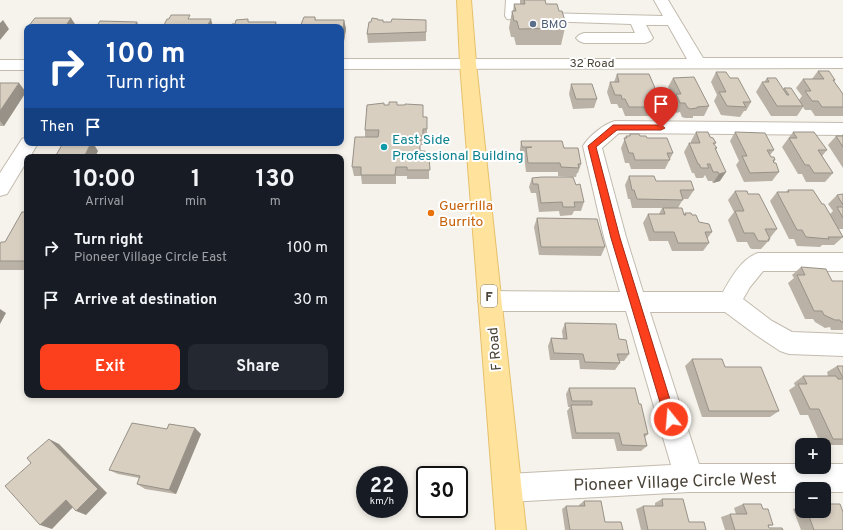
<!DOCTYPE html>
<html lang="en">
<head>
<meta charset="utf-8">
<style>
	body { margin:0; font-family:Overpass,sans-serif; background:#242831; color:#f1f3f6; height:100vh; display:flex; flex-direction:column; font-size:15px; white-space:nowrap }
	* { box-sizing:border-box; margin:0 }
	p { font-size:13px; color:#9ea1a6 }
	.icon { flex:none; width:22px; height:22px; fill:none; stroke:currentColor; stroke-width:2; stroke-linecap:round; stroke-linejoin:round }
	.map { position:relative; flex:1; overflow:hidden }
	.panel { position:absolute; left:24px; top:154px; width:320px; height:244px; display:flex; flex-direction:column; background:#171b24; border-radius:8px; box-shadow:0 2px 6px #0003 }
	.panel>* { flex:none }
	.hud { position:absolute; left:24px; top:24px; width:320px; height:122px; border-radius:8px; box-shadow:0 2px 6px #0003; background:#1a4fa0; color:#fff; overflow:hidden }
	.buttons { position:absolute; left:795px; top:438px; display:grid; gap:8px }
	.buttons a { display:grid; place-items:center; width:36px; height:36px; border-radius:8px; background:#171b24; box-shadow:0 2px 6px #0003; font-size:20px }
	.speed { position:absolute; left:356px; top:466px; display:flex; gap:8px; font-size:20px; font-weight:700; text-align:center }
	.speed>* { display:grid; place-content:center; width:52px; height:52px; border-radius:50%; background:#171b24; box-shadow:0 2px 6px #0003; line-height:1 }
	.speed small { font-size:10px; font-weight:400 }
	.speed .limit { border:2px solid #111; border-radius:6px; background:#fff; color:#111 }
	.pin { position:absolute; display:grid; place-items:center; width:34px; height:34px; color:#fff; margin:-41px -17px; border-radius:50% 50% 50% 0; rotate:-45deg; box-shadow:0 0 4px #0007 }
	.pin .icon { rotate:45deg }
	.me { position:absolute; width:44px; margin:-22px; rotate:343deg; stroke-linejoin:round; filter:drop-shadow(0 0 3px #0008) }
	.turn { display:flex; align-items:center; gap:14px; height:84px; padding:0 16px; font-size:18px }
	.turn .icon { width:52px; height:52px; stroke-width:2.5 }
	.turn b { display:block; font-size:28px; line-height:34px }
	.then { display:flex; align-items:center; height:38px; padding:0 16px; background:#0003; gap:8px; font-size:15px }
	.eta { display:flex; justify-content:space-evenly; align-items:center; height:68px; text-align:center }
	.eta b { font-size:24px; font-weight:700; line-height:28px }
	.primary-button { display:flex; gap:8px; margin-top:auto; padding:8px 16px }
	.primary-button a { flex:1; height:46px; border-radius:8px; background:#fc3f1d; color:#fff; font-size:16px; font-weight:700; line-height:46px; text-align:center }
	.primary-button a+a { background:#242831; color:#f1f3f6 }
	ul { padding:0; list-style:none }
	li { display:flex; align-items:center; gap:12px; height:52px; padding:0 16px }
	li div { flex:1 }
	li b { display:block; font-size:15px }
	li em { font-style:normal }
	.map>svg:first-child { display:block }
</style>
</head>
<body>
<div class="map">
<svg width="843" height="530" viewBox="0 0 843 530">
	<rect width="100%" height="100%" fill="#f6f3ec"/>
	<g fill="none" stroke-linecap="round" stroke-linejoin="round">
		<defs>
			<path id="minor" d="M506 0H520V12L527 13 529 16 527 19 522 20 507 19 505 16Z
				M654 0H668L703 58H843V68L341 69V59H687L668 25H646L653 38 650 41 645 43H584L579 41 576 38 579 35 584 33H635L631 24 542 21 537 20 535 17 537 14 542 13 663 16Z
				M0 60H27V70H0Z
				M615 121 843 123V135L619 133 602 148 626 237 643 292H723C731 278 741 259 758 253H843V271H763L750 287 743 299 772 321 792 332 843 334V356L789 354 780 351 756 335 725 312H650L699 464H802V467H824V464H843V492H824V489H802V492H689L507 502 497 498 493 488 497 478 507 474 671 465 626 311H490L482 308 478 301 482 294 490 291 620 292 604 237 583 146C589 136 604 124 615 121Z
				M27 137V143H38L30 157H27V161L7 194 0 196V173L22 139Z"/>
			<path id="major" d="M457 0H471L476 63 526 530H496L460 63Z"/>
		</defs>
		<use href="#minor" stroke="#c2bbae" stroke-width="2"/>
		<use href="#major" stroke="#e6c16a" stroke-width="2"/>
		<use href="#minor" fill="#fff" fill-rule="evenodd"/>
		<use href="#major" fill="#ffe39c" fill-rule="evenodd"/>
	</g>
	<path fill="#bab2a6" d="M520 0H545L546 4 559 11 565 21 564 25 565 28 561 45H516L514 37H511L509 28 512 11H513L514 4H520Z
		M315 17 316 20H344L346 29 344 41H341V27H300Z
		M378 20 383 22H391L426 20V41L368 43 367 34 371 22Z
		M27 28V36L24 31Z
		M818 71 835 80 834 82 843 94V116H815L811 110H805L803 107 797 116H771L756 92 762 82H764L767 78 783 89 784 88 799 100 802 96 796 88 803 79H812Z
		M716 72 730 78 751 102 746 111H744L740 117 721 115 714 101 717 95 711 82Z
		M617 74 663 107 659 116H625L622 108H619L617 104H611L607 92 610 82H614Z
		M673 78 709 106 704 116H693V118H685L682 117 680 112 676 113 671 104 674 99 668 87Z
		M0 83 26 92 4 126H0Z
		M571 84 597 99 594 108 573 109 569 94Z
		M384 105H397L423 117H427V138H423V145H420V151L425 156H429V179H407V176H396V184H362L361 176H354L352 167 365 137V130Z
		M696 132 710 137 716 143 714 145 717 148 716 149 720 181 713 183 712 181H708L705 175 703 178H696L694 173H692L684 152 689 143H691V141Z
		M735 132 774 150 770 155 771 157 775 160 774 162 779 172 772 181 744 182 736 165 739 161 730 141Z
		M793 132 827 150 822 156 833 173 825 182H806L802 174H798L782 147Z
		M630 134 640 136 647 138 673 153 665 169H631L629 163H625L621 148 626 136H629Z
		M843 134V168L828 145 836 136H841Z
		M521 141 564 148 581 164 578 173H577L576 177 558 176V172H526L524 156H520V150Z
		M629 176 656 181 694 190 688 199H683L678 208 684 214 685 213 692 215 699 222 712 232 707 239 709 243 703 251H672L668 241H649L643 223 648 214H659L662 208H632L630 199H628L625 185Z
		M532 178 576 185 584 202 581 211H574L572 215 560 216 559 211 539 212 536 193H531L529 187Z
		M788 190 822 204 830 214 833 211 828 204 837 195 843 194V229H839L843 237 834 245H822L820 247 797 246 794 239H789L770 201 777 192H786Z
		M735 191 777 229 770 238V239L761 249H752L750 248 747 242H737L728 220 734 212 728 200Z
		M27 212V270H0V244L5 242Z
		M537 218 605 247 601 256 539 255 534 227Z
		M801 267 832 281H843V330H831L830 327 825 328 815 322 813 319H805L788 283 794 278 792 275Z
		M565 323 619 339 629 354 624 361H619L620 363 615 370 580 369 579 360H550L548 346 551 338 563 339 562 331Z
		M692 359 725 367 779 411 770 417H702L685 366Z
		M837 366H843V445H821L808 415H800L789 390 795 386 794 383 803 376H828L827 372Z
		M569 388 639 404 648 434 645 437 647 446 641 451H617L614 439H572L567 411 570 407H568L566 394Z
		M167 429 201 434 176 494 145 489 137 484 139 478 118 474 109 470Z
		M662 499 689 522 706 530H641L636 509 643 506H655V503Z
		M584 501 605 522 623 530H565L562 509 566 506H579V505Z
		M743 504 763 509 773 525 768 526 769 528 783 530H725L721 517 730 514H736L734 508Z
		M802 506V511H824L843 530H801L793 509Z"/>
	<path fill="#979187" d="M71 18 77 27H65Z
		M211 19 213 27H207Z
		M3 20 9 29 0 40V23Z
		M344 20 346 29 344 41 343 32Z
		M137 22 139 27H134Z
		M276 22 277 27H274Z
		M19 83 26 92 4 126 0 121V111Z
		M91 143H93L98 151 95 157H84Z
		M726 172 720 181 713 183 719 174Z
		M0 309 6 313 0 324Z
		M195 428 201 434 176 494 169 490Z
		M49 439 59 444 107 493 86 515 76 511Z
		M66 500 76 504 52 529 40 525Z"/>
	<path fill="#d8cfc1" stroke="#979187" d="M524 0H545L546 4H557L559 11H562L565 21H562L565 28 519 29 517 21H514L512 11H516L514 4H525Z
		M171 15H190L188 19H211L207 27H163L167 19H169Z
		M304 17H315V20H344L343 32H341V27H300Z
		M35 18H71L65 27H28Z
		M372 18 378 19V20H383V22H391L392 19 426 20V32L367 34 369 22H371Z
		M248 19V22H276L274 27H232V24H235L236 20Z
		M100 21 137 22 134 27H96Z
		M27 28V31H24Z
		M818 71H829L835 80H833L843 94V107H822L818 101H812L805 91H811L803 79H824Z
		M716 72H726L730 78H738L751 102H743L746 107 727 106 719 92H726Z
		M617 74H649L663 107H629L625 99H622L621 95H615L610 82H619Z
		M694 77 709 106 697 107V108L690 109 687 107 685 103H680L676 94H681L673 78Z
		M767 78H776L787 95H789L784 88H791L803 106H777L762 82H769Z
		M0 83H19L0 111Z
		M571 84H592L597 99H576Z
		M389 102H397V105H405V104L423 105V117H427V129H423V136H411V139H420V151H425V156H429L430 170H407V167H396L395 175H361V167H352L355 137H378L379 130H365L367 105 384 103V105H389Z
		M696 132H708L710 137 713 138 716 143H713L717 148H715L726 172 719 174 718 172H713L710 164H707L709 168H701L699 164H698L689 143H700Z
		M735 132 765 133 774 150H767L771 157H774L775 160H773L774 163H776L779 172 750 173 742 156H747Z
		M793 132H814L827 150H818L833 173H814L809 165H805L789 138H797Z
		M630 134H639L640 136H646L647 138H667L673 153H667L670 160H635L633 153H629L624 138H627L626 136H630Z
		M836 136H843V147Z
		M521 141H562L564 148H578L581 164H578L579 168 561 167 560 163H528L526 148 532 147H522Z
		M63 143H91L84 157H55Z
		M629 176H654L656 181H691L694 190H680L683 200 637 199 634 190H632Z
		M542 177H573L576 185 580 184 584 202H574L575 207H563L562 202 541 203 538 184H533L532 178Z
		M788 190H813L822 204H824L843 237H828L829 239 806 237 802 230H797L777 192H789Z
		M735 191H747L748 194H759L777 229H765L770 239H768L769 241H759L757 239 754 233H744L735 211H744Z
		M843 194V205L837 195Z
		M837 207H843V218Z
		M663 208H682L684 215H686L685 213H691L692 215H696L699 222 709 224 712 232H705L709 243H678L674 232H654L648 214H665Z
		M22 212H27V261H0V244L1 242H5Z
		M537 218 597 219 605 247H541Z
		M801 267 826 269 832 281H843V322H841L840 320H835L824 315 822 311H814L797 275H805Z
		M565 323 616 324 619 339 626 340 629 354H617L620 363 585 362 583 354 554 353 551 338 567 339Z
		M692 359H722L725 367H761L779 411H709Z
		M837 366H843V378Z
		M803 376H836L838 379H843V439H833L819 409H810L798 384H807Z
		M569 388H635L639 404H641L648 434H644L647 446 622 445 619 433H576L571 405H592V401H572Z
		M132 423 167 429 169 424 195 428 169 490 137 484 140 476 109 470Z
		M49 439 98 489 76 511 66 500 40 525 5 486 31 463 27 458Z
		M662 499H683L689 522H704L706 530H648L643 506H663Z
		M584 501H601L605 522H621L623 530H570L566 506H585Z
		M743 504H761L763 509H768L773 525H768L769 528H782L783 530H735L730 514H747Z
		M824 504H840L843 512V530H814L807 511H824Z"/>
	<path fill="#fc3f1d" stroke="#a42913" d="M613 125H661L665 128 661 130H617L596 147 620 238 676 419 675 423 671 424 667 423 665 419 611 238 588 146Z"/>
	<circle fill="#5c6f8a" stroke="#fff" stroke-width="1.5" cx="533" cy="24" r="4"/>
	<circle fill="#0f9aa8" stroke="#fff" stroke-width="1.5" cx="384" cy="147" r="4"/>
	<circle fill="#e8710a" stroke="#fff" stroke-width="1.5" cx="431" cy="213" r="4"/>
	<g text-anchor="middle" stroke-width="4" stroke-linejoin="round" paint-order="stroke">
		<g font-size="12" fill="#4e5e75" stroke="#fff" text-anchor="start">
			<text x="541" y="28">BMO</text>
		</g>
		<g font-size="12" fill="#4b4439" stroke="#fff">
			<text x="592" y="67">32 Road</text>
		</g>
		<rect fill="#fff" stroke="#817c74" stroke-width="1" x="481" y="285" width="16" height="22" rx="3"/>
		<g font-size="13" font-weight="bold" fill="#4b4439">
			<text x="489" y="301">F</text>
		</g>
		<g font-size="14" fill="#0d838f" stroke="#fff" text-anchor="start">
			<text x="392" y="144">East Side<tspan x="392" dy="16">Professional Building</tspan></text>
		</g>
		<g font-size="14" fill="#c56008" stroke="#fff" text-anchor="start">
			<text x="439" y="210">Guerrilla<tspan x="439" dy="16">Burrito</tspan></text>
		</g>
		<g font-size="14" fill="#4b4439" stroke="#fff">
			<text transform="translate(494 349) rotate(-95)" y="5">F Road</text>
		</g>
		<g font-size="17" fill="#4b4439" stroke="#fff">
			<text transform="translate(675 481) rotate(-2)" y="6">Pioneer Village Circle West</text>
		</g>
	</g>
</svg>
<div class="buttons">
<a>+</a>
<a>−</a>
</div>
<div class="speed"><div>22<small>km/h</small></div><div class="limit">30</div></div>
<div class="pin" style="left:661px;top:128px;background:#d93025"><svg class="icon" aria-label="arrive" viewBox="0 0 24 24"><path d="M6 21V4h12l-3 4 3 4H6"/></svg></div>
<svg class="me" style="left:671px;top:419px" viewBox="-20 -20 40 40"><circle r="17" fill="#fc3f1d" stroke="#fff" stroke-width="3"/><path d="M0-11L8 9 0 5-8 9z" fill="#fff"/></svg>
<div class="hud">
<div class="turn"><svg class="icon" aria-label="right" viewBox="0 0 24 24"><path d="M7 20v-9h11M14 6l5 5-5 5"/></svg><div><b>100 m</b>Turn right</div></div>
<div class="then">Then<svg class="icon" aria-label="arrive" viewBox="0 0 24 24"><path d="M6 21V4h12l-3 4 3 4H6"/></svg></div>
</div>
<section class="panel">
<div class="eta">
<div><b>10:00</b><p>Arrival</p></div>
<div><b>1</b><p>min</p></div>
<div><b>130</b><p>m</p></div>
</div>
<ul>
<li><svg class="icon" aria-label="right" viewBox="0 0 24 24"><path d="M7 20v-9h11M14 6l5 5-5 5"/></svg><div><b>Turn right</b><p>Pioneer Village Circle East</p></div><em>100 m</em></li>
<li><svg class="icon" aria-label="arrive" viewBox="0 0 24 24"><path d="M6 21V4h12l-3 4 3 4H6"/></svg><div><b>Arrive at destination</b></div><em>30 m</em></li>
</ul>
<div class="primary-button"><a>Exit</a><a>Share</a></div>
</section>
</div>
</body>
</html>
